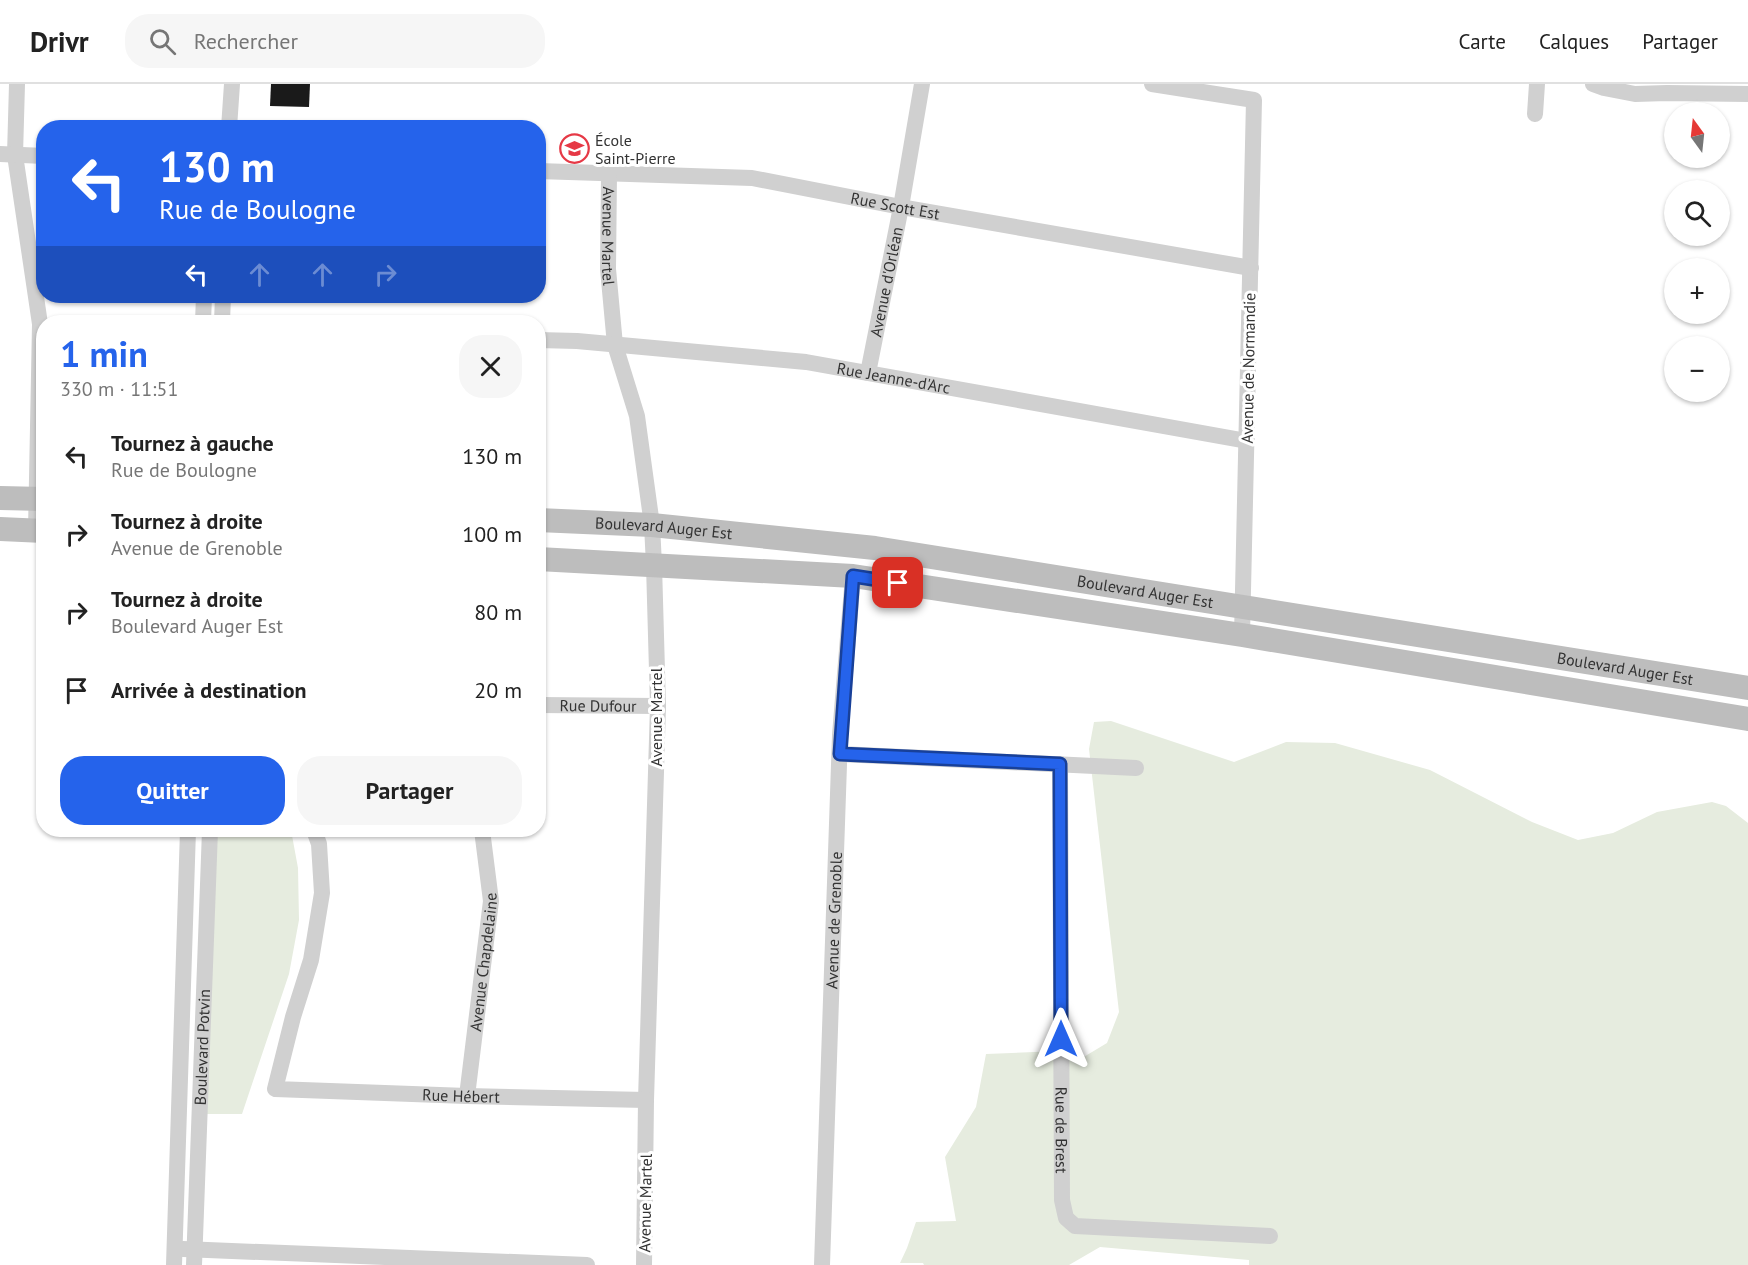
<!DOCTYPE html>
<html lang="fr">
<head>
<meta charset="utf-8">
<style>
	body { margin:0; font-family:"PT Sans",sans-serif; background:#f6f6f6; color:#222; height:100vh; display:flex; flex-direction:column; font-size:22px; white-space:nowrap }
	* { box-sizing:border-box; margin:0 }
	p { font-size:20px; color:#767676 }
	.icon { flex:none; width:33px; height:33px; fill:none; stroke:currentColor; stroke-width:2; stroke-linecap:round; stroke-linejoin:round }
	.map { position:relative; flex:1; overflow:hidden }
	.sheet { position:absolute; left:36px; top:231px; width:510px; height:522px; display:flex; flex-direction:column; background:#fff; border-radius:24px; box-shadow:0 2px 4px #0004 }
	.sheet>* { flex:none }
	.banner { position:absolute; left:36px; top:36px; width:510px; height:183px; border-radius:24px; box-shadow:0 2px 4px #0004; background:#2563eb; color:#fff; overflow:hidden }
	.needle { width:39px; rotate:345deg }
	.buttons { position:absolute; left:1664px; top:18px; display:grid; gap:12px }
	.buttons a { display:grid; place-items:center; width:66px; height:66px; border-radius:50%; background:#fff; box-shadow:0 2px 4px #0004; font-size:30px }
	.pin { position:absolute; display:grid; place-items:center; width:51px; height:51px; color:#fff; margin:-26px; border-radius:12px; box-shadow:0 3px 9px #0006 }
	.me { position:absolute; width:66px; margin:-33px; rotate:0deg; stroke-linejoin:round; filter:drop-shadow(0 0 4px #0008) }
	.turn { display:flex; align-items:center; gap:21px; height:126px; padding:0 24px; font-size:27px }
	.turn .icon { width:78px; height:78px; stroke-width:2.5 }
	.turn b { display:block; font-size:42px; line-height:51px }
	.lanes { display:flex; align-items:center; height:57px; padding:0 24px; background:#0003; justify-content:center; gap:30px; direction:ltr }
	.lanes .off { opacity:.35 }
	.round { display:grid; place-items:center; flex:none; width:63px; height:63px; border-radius:24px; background:#f6f6f6 }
	.headline { display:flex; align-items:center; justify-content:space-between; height:102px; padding:0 24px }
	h1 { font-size:36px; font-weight:800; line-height:45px; color:#2563eb }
	.cta { display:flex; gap:12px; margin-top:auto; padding:12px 24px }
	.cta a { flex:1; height:69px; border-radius:24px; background:#2563eb; color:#fff; font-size:24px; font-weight:800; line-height:69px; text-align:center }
	.cta a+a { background:#f6f6f6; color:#222 }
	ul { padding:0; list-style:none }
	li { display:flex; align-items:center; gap:18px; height:78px; padding:0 24px }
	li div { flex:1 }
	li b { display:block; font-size:22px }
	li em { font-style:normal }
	header { display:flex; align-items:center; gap:36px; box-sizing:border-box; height:84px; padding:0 30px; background:#fff; border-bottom:2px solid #e0e0e0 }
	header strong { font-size:28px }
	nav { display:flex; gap:33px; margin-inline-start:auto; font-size:21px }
	.search { width:420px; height:54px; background:#f6f6f6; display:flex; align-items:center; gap:15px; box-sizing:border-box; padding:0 21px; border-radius:24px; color:#767676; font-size:22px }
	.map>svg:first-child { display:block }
</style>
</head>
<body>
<header>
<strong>Drivr</strong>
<div class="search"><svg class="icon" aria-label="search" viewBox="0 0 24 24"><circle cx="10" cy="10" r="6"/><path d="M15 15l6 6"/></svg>Rechercher</div>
<nav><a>Carte</a><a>Calques</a><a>Partager</a></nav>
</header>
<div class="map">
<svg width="1748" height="1181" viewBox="0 0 1748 1181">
	<rect width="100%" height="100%" fill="#fff"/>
	<path fill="#e6ecdf" d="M1111 637 1234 678 1286 658 1335 659 1430 686 1532 738 1578 756 1613 749 1657 728 1712 718 1726 722 1748 739V1181H1249V1176L1100 1163 1069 1181H924L923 1179H900L907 1164 916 1138 956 1137 945 1073 976 1023 986 970 1059 967 1082 974 1107 959 1119 928 1089 665 1094 638Z
		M217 746H291L298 784 299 836 289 890 242 1030H206Z"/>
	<path fill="#1a1a1a" d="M271 0H310L309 23 270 22Z"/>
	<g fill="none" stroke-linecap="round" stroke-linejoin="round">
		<g stroke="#d0d0d0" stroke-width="16">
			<path d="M17 0 15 71 40 240 36 446"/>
			<path d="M1152 0 1254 16 1242 551"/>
			<path d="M1593 0 1604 4 1635 10 1667 9 1748 10"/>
			<path d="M1535 30 1537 0"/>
			<path d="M229 44 232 0"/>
			<path d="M0 70 44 72"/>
			<path id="s1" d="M538 87 752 94 901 123 1251 184"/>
			<path id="s2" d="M609 90 608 185 615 261 637 332 652 441 654 481 658 622 646 1016 644 1181"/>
			<path d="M203 238 204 212"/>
			<path d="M222 238 223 212"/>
			<path id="s3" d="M538 256 577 257 806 278 1247 357"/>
			<path id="s4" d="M868 289 901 123 922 0"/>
			<path id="s5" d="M538 621 658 622"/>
			<path d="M840 670 1136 684"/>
			<path id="s6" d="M1060 680 1062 1116 1066 1134 1075 1142 1270 1152"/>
			<path id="s7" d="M314 746 319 760 322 809 311 876 293 933 275 1005 467 1012 646 1016"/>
			<path id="s8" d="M467 1012 491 817 482 746"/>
			<path d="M183 1165 587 1181"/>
			<path d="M174 1181 188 746"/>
			<path id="s9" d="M194 1181 210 746"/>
			<path id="s10" d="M822 1181 840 651 853 492"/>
		</g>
		<g stroke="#bdbdbd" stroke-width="24">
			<path d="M0 414 44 415"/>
			<path id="s11" d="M538 436 652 441 875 464 1748 604"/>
			<path d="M0 445 44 447"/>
			<path d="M538 475 853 492 1242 551 1748 635"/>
		</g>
	</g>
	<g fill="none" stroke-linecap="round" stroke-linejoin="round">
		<defs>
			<path id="route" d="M898 499 853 492 840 670 1060 680 1061 955"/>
		</defs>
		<use href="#route" stroke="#184099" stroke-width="15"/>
		<use href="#route" stroke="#2563eb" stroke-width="10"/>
	</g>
	<defs>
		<symbol id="school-ring" viewBox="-11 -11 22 22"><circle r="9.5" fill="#fff" stroke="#e63946" stroke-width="1.5"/><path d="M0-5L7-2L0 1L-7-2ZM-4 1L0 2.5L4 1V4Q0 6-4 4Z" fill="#e63946"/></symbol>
	</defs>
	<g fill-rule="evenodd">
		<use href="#school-ring" x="558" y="48" width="33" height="33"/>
	</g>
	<g text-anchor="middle" stroke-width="6" stroke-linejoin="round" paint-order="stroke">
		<g font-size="16" fill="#333" stroke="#fff" text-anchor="start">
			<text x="595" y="62">École<tspan x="595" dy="18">Saint-Pierre</tspan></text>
		</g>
		<g font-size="16" fill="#333" stroke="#fff">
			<text dy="6" stroke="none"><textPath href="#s1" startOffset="360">Rue Scott Est</textPath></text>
			<text dy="6" stroke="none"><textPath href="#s2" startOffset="62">Avenue Martel</textPath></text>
			<text dy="6" stroke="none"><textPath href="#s4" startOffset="93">Avenue d'Orléan</textPath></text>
			<text transform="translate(1248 284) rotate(-89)" y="6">Avenue de Normandie</text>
			<text dy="6" stroke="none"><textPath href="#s3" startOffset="358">Rue Jeanne-d'Arc</textPath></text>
			<text dy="6" stroke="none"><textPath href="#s11" startOffset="126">Boulevard Auger Est</textPath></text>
			<text dy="6" stroke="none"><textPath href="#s11" startOffset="612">Boulevard Auger Est</textPath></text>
			<text dy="6" stroke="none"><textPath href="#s11" startOffset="1098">Boulevard Auger Est</textPath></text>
			<text dy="6" stroke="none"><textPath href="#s5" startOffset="60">Rue Dufour</textPath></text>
			<text transform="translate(656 633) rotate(-90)" y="6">Avenue Martel</text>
			<text dy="6" stroke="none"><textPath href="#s10" startOffset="345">Avenue de Grenoble</textPath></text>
			<text dy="6" stroke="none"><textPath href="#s8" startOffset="135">Avenue Chapdelaine</textPath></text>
			<text dy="6" stroke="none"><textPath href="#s9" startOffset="218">Boulevard Potvin</textPath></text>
			<text dy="6" stroke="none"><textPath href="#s7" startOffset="452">Rue Hébert</textPath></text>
			<text dy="6" stroke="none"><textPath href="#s6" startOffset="366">Rue de Brest</textPath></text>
			<text transform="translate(645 1119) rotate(-89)" y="6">Avenue Martel</text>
		</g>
	</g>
</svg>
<div class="buttons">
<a><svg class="needle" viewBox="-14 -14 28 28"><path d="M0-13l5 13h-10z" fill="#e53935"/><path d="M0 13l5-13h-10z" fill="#767676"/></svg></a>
<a><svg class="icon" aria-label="search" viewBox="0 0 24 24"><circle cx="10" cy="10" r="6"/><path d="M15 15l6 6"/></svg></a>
<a>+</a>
<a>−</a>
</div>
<div class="pin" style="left:898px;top:499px;background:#d93025"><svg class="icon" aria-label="arrive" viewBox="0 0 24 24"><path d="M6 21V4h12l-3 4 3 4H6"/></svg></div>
<svg class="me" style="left:1061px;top:955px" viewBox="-20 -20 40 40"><path d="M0-17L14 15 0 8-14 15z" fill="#2563eb" stroke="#fff" stroke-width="4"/></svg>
<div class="banner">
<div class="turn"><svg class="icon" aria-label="left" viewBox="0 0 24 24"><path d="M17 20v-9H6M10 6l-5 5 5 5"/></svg><div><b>130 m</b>Rue de Boulogne</div></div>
<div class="lanes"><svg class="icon" aria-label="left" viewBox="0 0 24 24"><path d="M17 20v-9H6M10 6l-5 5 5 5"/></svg><svg class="icon off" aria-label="ahead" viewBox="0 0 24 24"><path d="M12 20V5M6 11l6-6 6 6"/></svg><svg class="icon off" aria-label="ahead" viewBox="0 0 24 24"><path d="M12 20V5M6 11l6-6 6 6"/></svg><svg class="icon off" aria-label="right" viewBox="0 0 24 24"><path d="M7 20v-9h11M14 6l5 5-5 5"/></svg></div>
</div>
<section class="sheet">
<div class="headline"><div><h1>1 min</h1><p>330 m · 11:51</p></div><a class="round"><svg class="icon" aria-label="close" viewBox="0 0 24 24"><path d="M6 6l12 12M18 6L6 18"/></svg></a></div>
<ul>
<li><svg class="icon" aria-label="left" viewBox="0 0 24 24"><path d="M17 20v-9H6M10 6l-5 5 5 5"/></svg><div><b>Tournez à gauche</b><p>Rue de Boulogne</p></div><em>130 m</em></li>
<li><svg class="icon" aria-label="right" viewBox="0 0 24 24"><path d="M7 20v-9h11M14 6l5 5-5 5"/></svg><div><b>Tournez à droite</b><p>Avenue de Grenoble</p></div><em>100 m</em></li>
<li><svg class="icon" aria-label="right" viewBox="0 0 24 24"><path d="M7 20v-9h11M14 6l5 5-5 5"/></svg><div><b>Tournez à droite</b><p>Boulevard Auger Est</p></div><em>80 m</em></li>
<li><svg class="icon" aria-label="arrive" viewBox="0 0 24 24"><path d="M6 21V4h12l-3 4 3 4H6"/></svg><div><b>Arrivée à destination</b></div><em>20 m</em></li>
</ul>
<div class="cta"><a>Quitter</a><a>Partager</a></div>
</section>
</div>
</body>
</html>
